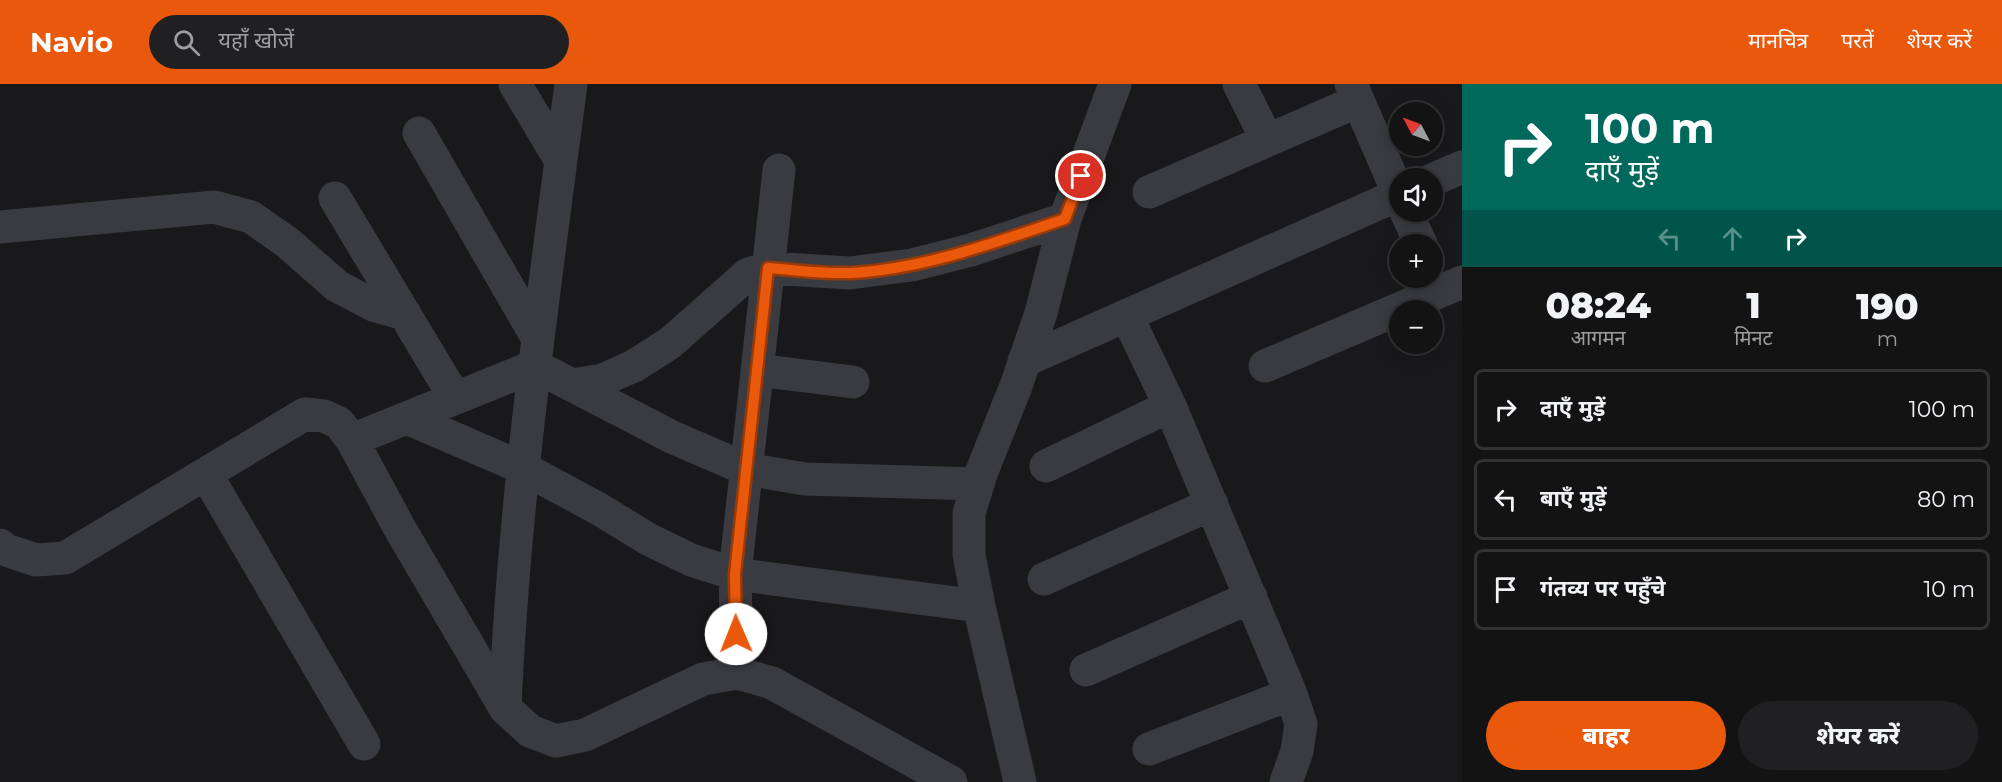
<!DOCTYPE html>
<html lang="hi">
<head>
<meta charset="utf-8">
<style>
	body { margin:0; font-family:Montserrat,"Noto Sans Devanagari",sans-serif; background:#202022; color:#f1f3f6; height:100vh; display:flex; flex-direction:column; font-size:22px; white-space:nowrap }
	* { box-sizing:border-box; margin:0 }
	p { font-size:20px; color:#9d9ea0 }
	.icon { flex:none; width:33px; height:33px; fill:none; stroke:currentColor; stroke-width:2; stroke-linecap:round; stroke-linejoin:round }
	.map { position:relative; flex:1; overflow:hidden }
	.panel { display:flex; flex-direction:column; background:#131314; width:540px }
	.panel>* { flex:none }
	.hud { background:#00695c; color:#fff; overflow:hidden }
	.needle { width:39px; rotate:311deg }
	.buttons { position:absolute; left:1389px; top:18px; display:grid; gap:12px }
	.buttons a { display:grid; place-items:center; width:54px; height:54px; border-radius:50%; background:#131314; box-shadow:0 3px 15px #0003,0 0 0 2px #323234; font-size:30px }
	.pin { position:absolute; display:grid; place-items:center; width:51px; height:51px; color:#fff; margin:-26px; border:3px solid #fff; border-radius:50%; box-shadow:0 2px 6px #0007 }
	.me { position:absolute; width:66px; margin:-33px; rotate:359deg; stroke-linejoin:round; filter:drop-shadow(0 0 4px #0008) }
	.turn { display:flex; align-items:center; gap:21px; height:126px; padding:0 24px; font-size:27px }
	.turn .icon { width:78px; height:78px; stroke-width:2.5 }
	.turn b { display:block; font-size:42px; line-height:51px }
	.lanes { display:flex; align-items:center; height:57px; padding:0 24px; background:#0003; justify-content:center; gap:30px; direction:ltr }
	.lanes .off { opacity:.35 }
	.eta { display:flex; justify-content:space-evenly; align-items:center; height:102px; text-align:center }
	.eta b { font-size:36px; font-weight:800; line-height:42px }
	.cta { display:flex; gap:12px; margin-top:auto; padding:12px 24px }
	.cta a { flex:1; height:69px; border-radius:36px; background:#ea580c; color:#fff; font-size:24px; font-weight:800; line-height:69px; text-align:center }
	.cta a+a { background:#202022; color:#f1f3f6 }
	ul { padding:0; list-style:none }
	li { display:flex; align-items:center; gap:18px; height:81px; margin:0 12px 9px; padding:0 12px; border:3px solid #323234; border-radius:9px }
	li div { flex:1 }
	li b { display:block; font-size:22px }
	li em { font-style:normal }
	header { display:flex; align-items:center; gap:36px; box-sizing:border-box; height:84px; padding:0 30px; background:#ea580c; color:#fff }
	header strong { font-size:28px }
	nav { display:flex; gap:33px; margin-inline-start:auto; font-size:21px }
	.search { width:420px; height:54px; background:#202022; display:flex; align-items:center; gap:15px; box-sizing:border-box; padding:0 21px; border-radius:33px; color:#9d9ea0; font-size:22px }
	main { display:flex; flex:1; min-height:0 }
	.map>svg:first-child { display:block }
</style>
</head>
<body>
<header>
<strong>Navio</strong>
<div class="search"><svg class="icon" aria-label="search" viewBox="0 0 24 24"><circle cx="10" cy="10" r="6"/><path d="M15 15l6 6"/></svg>यहाँ खोजें</div>
<nav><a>मानचित्र</a><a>परतें</a><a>शेयर करें</a></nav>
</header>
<main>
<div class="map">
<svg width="1462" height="698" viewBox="0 0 1462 698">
	<rect width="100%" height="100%" fill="#19191b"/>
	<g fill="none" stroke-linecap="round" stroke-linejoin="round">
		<path stroke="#3a3b40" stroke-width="33" d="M515 0 561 77
			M1239 0 1267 56
			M1351 0 1400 113
			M419 49 538 255
			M1432 96 1462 83
			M1149 108 1358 17
			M335 114 455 314
			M1406 128 1421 160
			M0 143 214 123 251 133 288 159 337 202 373 221 405 230
			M1127 232 1170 322 1291 610 1301 640 1297 667 1286 698
			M1024 277 1400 110
			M1265 282 1462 198
			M757 286 853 298
			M573 301 602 296 634 282 670 259 748 190 768 184 850 189 912 181 971 166 1065 135
			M407 334 523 384 599 425 648 455 691 476 735 490 979 522
			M352 356 535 282 672 353 746 385 805 395 978 400
			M1046 382 1170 322
			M206 390 364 660
			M0 461 6 466 36 476 65 474 305 330 324 332 339 339 352 356 399 443 505 624 530 647 556 657 585 651 703 595 737 589 772 599 951 698
			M1044 495 1212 420
			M1086 586 1251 513
			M737 589 735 490 779 86
			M505 624C514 415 544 207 571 0
			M1149 665 1291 610
			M1020 698 979 522 969 471V429L982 387 1016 302 1041 229 1065 135 1115 0"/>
	</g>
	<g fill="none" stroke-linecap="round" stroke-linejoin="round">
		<defs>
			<path id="route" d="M736 550 735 490 768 184C795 186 824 190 851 189 925 185 996 158 1065 135L1081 92"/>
		</defs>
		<use href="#route" stroke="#983908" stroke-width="15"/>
		<use href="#route" stroke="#ea580c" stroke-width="10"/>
	</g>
</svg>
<div class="buttons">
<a><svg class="needle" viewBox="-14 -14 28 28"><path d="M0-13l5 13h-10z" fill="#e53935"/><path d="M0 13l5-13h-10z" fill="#9d9ea0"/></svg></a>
<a><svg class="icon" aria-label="sound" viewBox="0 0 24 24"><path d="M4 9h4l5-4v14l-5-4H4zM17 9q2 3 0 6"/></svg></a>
<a>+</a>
<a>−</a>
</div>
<div class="pin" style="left:1081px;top:92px;background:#d93025"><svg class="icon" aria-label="arrive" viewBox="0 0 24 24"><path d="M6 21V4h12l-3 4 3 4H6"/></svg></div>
<svg class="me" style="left:736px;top:550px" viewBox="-20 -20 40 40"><circle r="19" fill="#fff"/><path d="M0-13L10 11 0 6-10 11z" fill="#ea580c"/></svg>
</div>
<section class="panel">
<div class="hud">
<div class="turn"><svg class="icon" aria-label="right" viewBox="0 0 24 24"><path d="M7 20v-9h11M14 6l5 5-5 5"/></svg><div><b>100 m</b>दाएँ मुड़ें</div></div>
<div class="lanes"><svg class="icon off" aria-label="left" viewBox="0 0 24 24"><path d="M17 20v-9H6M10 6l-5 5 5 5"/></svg><svg class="icon off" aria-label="ahead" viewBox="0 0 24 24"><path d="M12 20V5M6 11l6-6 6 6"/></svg><svg class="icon" aria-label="right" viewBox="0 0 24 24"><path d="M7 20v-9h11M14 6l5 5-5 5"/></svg></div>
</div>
<div class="eta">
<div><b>08:24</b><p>आगमन</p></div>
<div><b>1</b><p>मिनट</p></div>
<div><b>190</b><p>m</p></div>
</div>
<ul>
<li><svg class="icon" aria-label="right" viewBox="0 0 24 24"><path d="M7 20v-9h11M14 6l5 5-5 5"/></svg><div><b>दाएँ मुड़ें</b></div><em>100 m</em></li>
<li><svg class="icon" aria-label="left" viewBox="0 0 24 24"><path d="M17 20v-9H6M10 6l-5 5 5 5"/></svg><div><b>बाएँ मुड़ें</b></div><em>80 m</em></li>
<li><svg class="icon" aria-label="arrive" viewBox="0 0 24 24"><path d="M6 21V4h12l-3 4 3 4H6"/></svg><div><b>गंतव्य पर पहुँचे</b></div><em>10 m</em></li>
</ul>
<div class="cta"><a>बाहर</a><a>शेयर करें</a></div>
</section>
</main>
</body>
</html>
